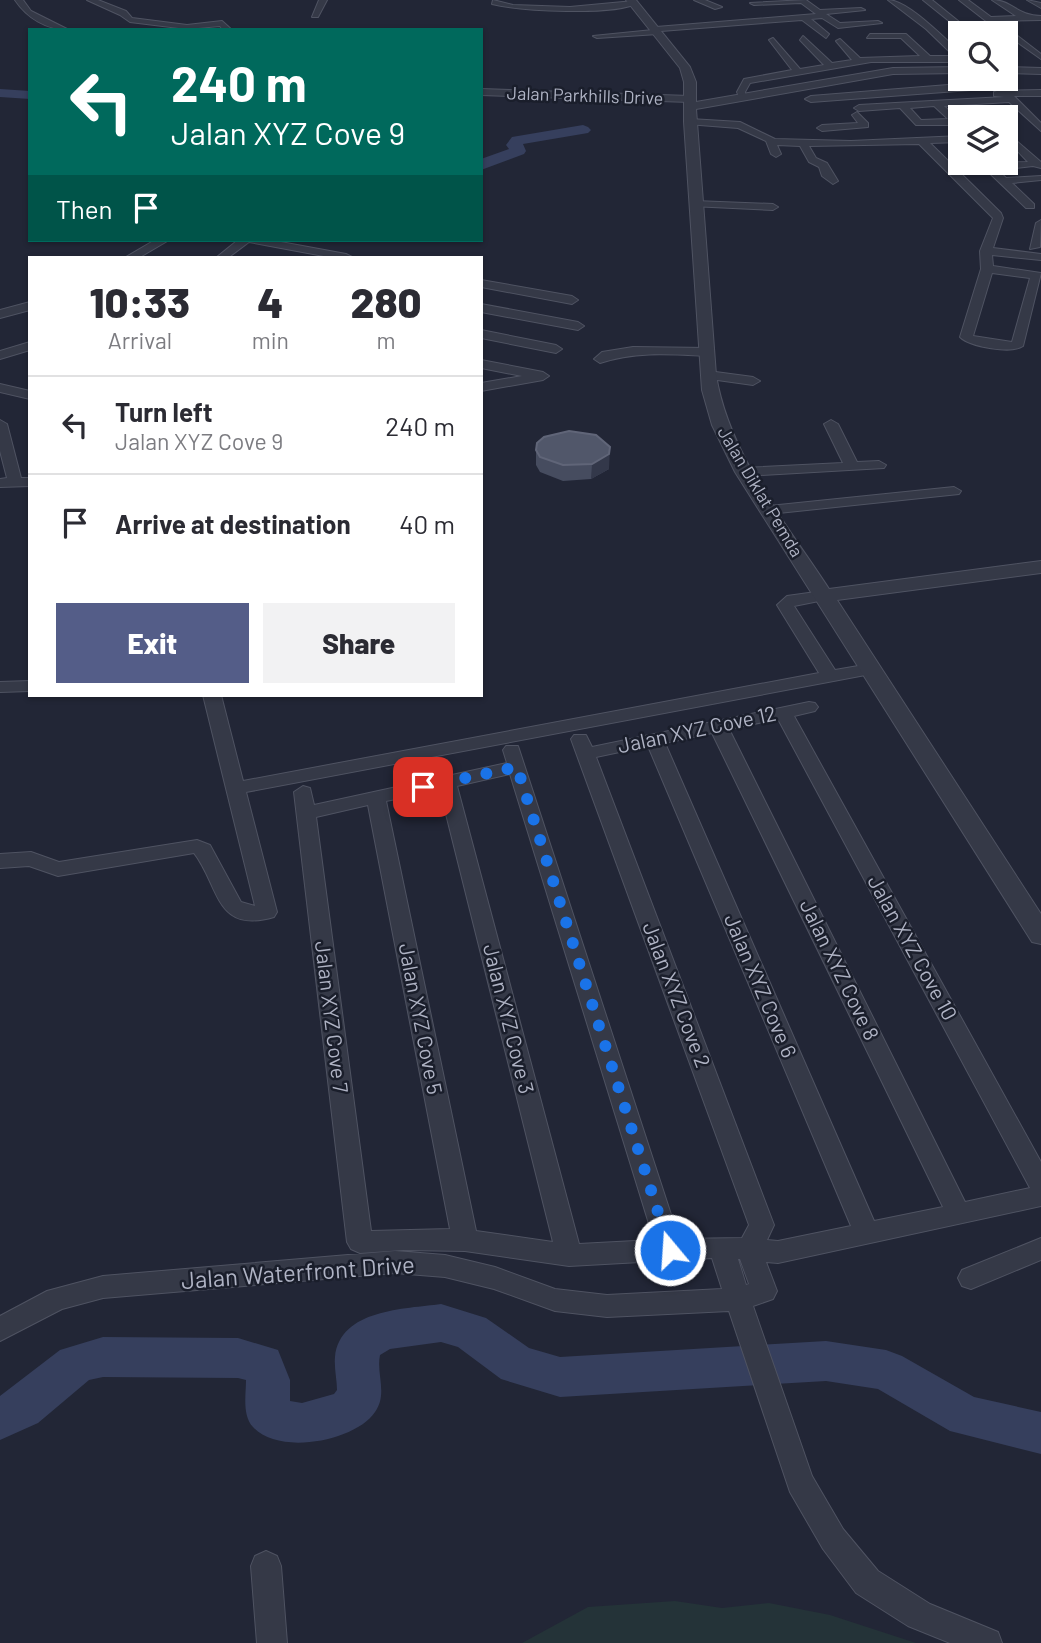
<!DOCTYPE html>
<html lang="en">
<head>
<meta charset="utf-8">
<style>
	body { margin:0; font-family:Barlow,sans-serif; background:#f2f2f3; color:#2b2b33; height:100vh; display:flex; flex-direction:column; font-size:26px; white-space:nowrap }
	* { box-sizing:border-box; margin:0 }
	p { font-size:23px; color:#7c7c81 }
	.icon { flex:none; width:38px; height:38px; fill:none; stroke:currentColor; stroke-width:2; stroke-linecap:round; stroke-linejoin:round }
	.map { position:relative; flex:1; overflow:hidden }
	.side { position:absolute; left:28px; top:256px; width:455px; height:441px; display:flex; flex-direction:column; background:#fff; border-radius:0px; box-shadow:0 2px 5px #0004 }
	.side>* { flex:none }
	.banner { position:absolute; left:28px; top:28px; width:455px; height:214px; border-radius:0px; box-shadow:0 2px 5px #0004; background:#00695c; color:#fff; overflow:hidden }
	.controls { position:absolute; left:948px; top:21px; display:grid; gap:14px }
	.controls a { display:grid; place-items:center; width:70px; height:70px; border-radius:0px; background:#fff; box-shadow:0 2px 5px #0004; font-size:35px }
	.pin { position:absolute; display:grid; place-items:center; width:60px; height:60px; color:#fff; margin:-30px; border-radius:14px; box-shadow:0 4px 10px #0006 }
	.me { position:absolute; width:77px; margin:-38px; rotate:342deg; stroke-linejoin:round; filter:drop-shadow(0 0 5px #0008) }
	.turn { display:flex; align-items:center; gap:24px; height:147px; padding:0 28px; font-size:32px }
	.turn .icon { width:91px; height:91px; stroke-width:2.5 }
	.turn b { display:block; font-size:49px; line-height:60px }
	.then { display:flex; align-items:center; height:66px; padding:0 28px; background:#0003; gap:14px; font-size:26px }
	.eta { display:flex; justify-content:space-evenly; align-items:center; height:119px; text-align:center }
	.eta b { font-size:42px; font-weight:800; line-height:49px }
	.button { display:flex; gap:14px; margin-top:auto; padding:14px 28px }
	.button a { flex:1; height:80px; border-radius:0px; background:#545d88; color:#fff; font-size:28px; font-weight:800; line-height:80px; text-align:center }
	.button a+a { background:#f2f2f3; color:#2b2b33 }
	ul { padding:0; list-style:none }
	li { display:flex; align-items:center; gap:21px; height:98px; padding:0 28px; border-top:2px solid #e1e1e2 }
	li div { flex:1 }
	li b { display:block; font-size:26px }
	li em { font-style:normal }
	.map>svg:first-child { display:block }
</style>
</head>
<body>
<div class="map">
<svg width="1041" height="1643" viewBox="0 0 1041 1643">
	<rect width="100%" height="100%" fill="#222636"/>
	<path fill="#243338" d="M675 1601 722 1608 769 1603 830 1615 916 1643H522L588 1607Z"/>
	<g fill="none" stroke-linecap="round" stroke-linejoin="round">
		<path fill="#363f5d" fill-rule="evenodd" d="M0 89 30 91V99L0 97Z
			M583 125 588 127 591 130 588 133 523 144 526 151 524 154 481 170V159L509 149 506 145 512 137Z
			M441 1304 486 1318 529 1348 560 1357 826 1341 886 1350 902 1356 974 1397 1041 1412V1454L950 1431 878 1389 826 1381 560 1397 501 1379 458 1347 441 1342 390 1349 380 1355C376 1374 388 1394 375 1412 356 1441 278 1456 253 1427 242 1415 246 1395 246 1380L238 1378 103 1377 89 1380 38 1423 0 1440V1396L60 1350 103 1337 238 1338 278 1350 290 1380V1401L302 1403 334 1394 337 1390C337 1380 334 1368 335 1357 340 1309 405 1309 441 1304Z"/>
		<defs>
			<path id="minor" d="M15 0H23L31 11 69 30C47 30 27 18 15 0Z
				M87 0H98L126 11 132 18 187 25 222 21 232 30H223L220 26 187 29 130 22 120 15Z
				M319 0H327L318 17H312Z
				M493 0 513 5 570 7 634 1 638 3C613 16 520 11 492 4Z
				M694 0H705L722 7 715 9Z
				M806 0 820 10 861 8 865 10 826 14 840 23 878 21 882 23 838 28 822 18 811 19 829 34 826 38 802 20 661 31 658 34 597 38 593 36 653 30 656 27 816 14 801 3 754 5 750 3Z
				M888 0C908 0 945 39 961 53V62H871L750 83 745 92 746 99 739 97 737 92 744 79 792 70 769 40 773 38 800 69 824 65 800 40 803 36 832 63 852 60 836 41 840 39 860 58 920 56 901 38H867L870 34H906L930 56H954L926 29Z
				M923 0H932L973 33H964Z
				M959 0H968L991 17 1016 16 992 0C1012 0 1017 16 1041 16V20L998 21 1041 54V59L993 25V21H986Z
				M1027 0 1041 3V8Z
				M481 89 690 96 695 99 690 102 481 95Z
				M1041 90V96H1014L1041 123V131L1009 102 944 106 961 122 956 125H916L900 108 859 111 854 108 859 105 1004 97 994 96V92L997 91ZM934 106 948 119 921 120 910 108Z
				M857 112 868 123V127L822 131 817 128 822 125 858 123 852 115Z
				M690 119 740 122 775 139 851 141 961 136V142L930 143 1001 213 1003 218 993 248 1041 254V260L992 255 993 266 1041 273 1023 346C1012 354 970 347 960 337L981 269 980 251 993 218 919 144 809 146 816 158 827 163 838 181 833 184 822 176 819 167 809 162 800 146 777 145 781 154 776 157 771 154 766 141 738 128 687 124 685 122ZM992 273 1030 278 1012 342 973 336Z
				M1013 138 1041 162V168L1033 166 998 170 1006 178 1041 176V180L1012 183 1034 204V208H1026L979 163 1028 162 1008 141Z
				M695 201 773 204 778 207 773 210 691 206V202Z
				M1041 220 1040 247 1030 249 1036 223Z
				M155 240H169L140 257H126Z
				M238 240H270L346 254 352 257H329L249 242 229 257H217Z
				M481 280 572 296 578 300 572 304 481 287Z
				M30 302V310L0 318V310Z
				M481 304 578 322 584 326 578 330 481 312Z
				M481 330 556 345 562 349 556 353 481 338Z
				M30 342V350L0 359V351Z
				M633 347 708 348 714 352 708 356C670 354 636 351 600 363L594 359 602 352Z
				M481 360 543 372 549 376 543 380 481 391V383L522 376 481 368Z
				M708 371 753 377 760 381 753 385 703 378V372Z
				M0 384 30 391V399L0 392Z
				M0 420 7 424 21 478H30V486L0 487V479L7 478 0 451Z
				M831 420 838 424 857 462 879 461 886 465 884 468 744 476 737 472 744 468 843 463 824 424Z
				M954 487 961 491 959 494 769 514 762 510 769 506Z
				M823 591 831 596 829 599 794 606 835 670 870 664 879 669 876 673 246 792 277 912 274 917C215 934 220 887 194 853L58 876 29 866 0 868V854L31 852 59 862 197 840 210 845 241 902 255 906 203 695H221L243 781 819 673 777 605 787 596Z
				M30 681V691L0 692V682Z
				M809 702 815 703 818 707 815 711 794 716 1041 1162V1206L778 1263 766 1262 777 1291 773 1299 753 1306 812 1476 843 1529 878 1571 930 1604 998 1632 1002 1643H950L908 1626 856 1593 823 1549 790 1492 729 1311 607 1317 555 1311 494 1289 445 1277 395 1273 103 1298 62 1309 0 1341V1316L47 1291 103 1276 395 1251 445 1255 495 1267 555 1289 607 1295 722 1289 712 1258 569 1266 465 1251 403 1250 360 1253 351 1249 347 1242 294 792 303 786 310 788 314 805 507 763 503 750 506 746H518L679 1239 742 1238 749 1225 571 739 574 735H586L592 747ZM778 719 1030 1188 965 1202 729 729ZM712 733 943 1207 874 1221 665 743ZM648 746 851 1226 778 1241 767 1240 774 1225 596 757ZM510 774 654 1240 579 1244 457 786ZM440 790 553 1242 476 1231 386 801ZM368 805 450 1229 371 1231 316 817ZM738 1259H740L749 1284 746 1285Z
				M1041 1238V1260L971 1289 962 1286 958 1278 962 1270Z
				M266 1551 277 1556 281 1566 287 1643H257L251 1566 255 1556Z"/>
			<path id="tertiary" d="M626 0H636L690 67 696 82V102L893 68 961 67V73L893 74 696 109 716 375C729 455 786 523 829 589L1041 561V573L837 600 1041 914V944L1032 942 735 472 712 425 702 390 684 122V82L680 68Z
				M1006 67 1041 68V74L1006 73Z
				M969 79H981L990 86 984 89 811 102 805 99 811 96 973 83Z"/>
		</defs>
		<use href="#minor" stroke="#4f5362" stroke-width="2"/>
		<use href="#tertiary" stroke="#4f5362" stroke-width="2"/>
		<use href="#minor" fill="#353947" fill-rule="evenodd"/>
		<use href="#tertiary" fill="#353947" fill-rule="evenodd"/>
	</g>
	<path fill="#464c5f" d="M536 450 609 462V469L591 479 563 481 540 472 536 465Z"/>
	<path fill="#33384a" d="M610 447 609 469 591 479 592 464Z"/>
	<path fill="#51576a" stroke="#606578" stroke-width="2" d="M569 431 596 435 610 447 609 454 592 464 563 465 540 457 536 450 537 443 544 437Z"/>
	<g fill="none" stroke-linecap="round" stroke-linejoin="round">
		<path stroke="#1a73e8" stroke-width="12" stroke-dasharray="0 21.6" d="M423 787 517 767 670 1250"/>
	</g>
	<g text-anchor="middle" stroke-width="5" stroke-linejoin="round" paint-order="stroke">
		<g font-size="18" fill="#afb3c4" stroke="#1a1e2b">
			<text transform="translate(585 96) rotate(2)" y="6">Jalan Parkhills Drive</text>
			<text transform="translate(760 492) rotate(59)" y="6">Jalan Diklat Pemda</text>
		</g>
		<g font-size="21" fill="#afb3c4" stroke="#1a1e2b">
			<text transform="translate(697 730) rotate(-12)" y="7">Jalan XYZ Cove 12</text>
			<text transform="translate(912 948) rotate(61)" y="7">Jalan XYZ Cove 10</text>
			<text transform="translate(839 970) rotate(64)" y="7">Jalan XYZ Cove 8</text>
			<text transform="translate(760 986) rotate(67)" y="7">Jalan XYZ Cove 6</text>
			<text transform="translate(676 995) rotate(69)" y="7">Jalan XYZ Cove 2</text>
			<text transform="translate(331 1017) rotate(83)" y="7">Jalan XYZ Cove 7</text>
			<text transform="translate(420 1019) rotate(79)" y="7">Jalan XYZ Cove 5</text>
			<text transform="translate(508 1019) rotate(76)" y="7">Jalan XYZ Cove 3</text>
		</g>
		<g font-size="24" fill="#afb3c4" stroke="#1a1e2b">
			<text transform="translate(298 1273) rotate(-4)" y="8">Jalan Waterfront Drive</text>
		</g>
	</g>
</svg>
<div class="controls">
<a><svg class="icon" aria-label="search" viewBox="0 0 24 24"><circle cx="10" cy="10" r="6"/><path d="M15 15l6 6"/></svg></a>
<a><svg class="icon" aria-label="layers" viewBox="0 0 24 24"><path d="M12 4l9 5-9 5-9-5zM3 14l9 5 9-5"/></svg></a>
</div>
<div class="pin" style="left:423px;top:787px;background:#d93025"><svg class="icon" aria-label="arrive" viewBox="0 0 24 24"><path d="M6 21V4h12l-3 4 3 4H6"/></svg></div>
<svg class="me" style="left:670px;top:1250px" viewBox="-20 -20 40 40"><circle r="17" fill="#1a73e8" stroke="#fff" stroke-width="3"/><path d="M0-11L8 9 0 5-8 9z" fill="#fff"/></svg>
<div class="banner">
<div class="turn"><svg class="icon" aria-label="left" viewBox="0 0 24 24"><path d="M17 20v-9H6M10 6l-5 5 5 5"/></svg><div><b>240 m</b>Jalan XYZ Cove 9</div></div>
<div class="then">Then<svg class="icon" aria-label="arrive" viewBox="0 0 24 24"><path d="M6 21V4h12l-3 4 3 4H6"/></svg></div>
</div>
<section class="side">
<div class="eta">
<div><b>10:33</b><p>Arrival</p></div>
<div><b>4</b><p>min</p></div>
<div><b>280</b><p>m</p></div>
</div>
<ul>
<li><svg class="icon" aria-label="left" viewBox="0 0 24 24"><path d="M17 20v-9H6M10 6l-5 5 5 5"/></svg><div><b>Turn left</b><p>Jalan XYZ Cove 9</p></div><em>240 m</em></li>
<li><svg class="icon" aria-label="arrive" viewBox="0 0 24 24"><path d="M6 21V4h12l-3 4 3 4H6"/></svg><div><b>Arrive at destination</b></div><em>40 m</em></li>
</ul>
<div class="button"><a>Exit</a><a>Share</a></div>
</section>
</div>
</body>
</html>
